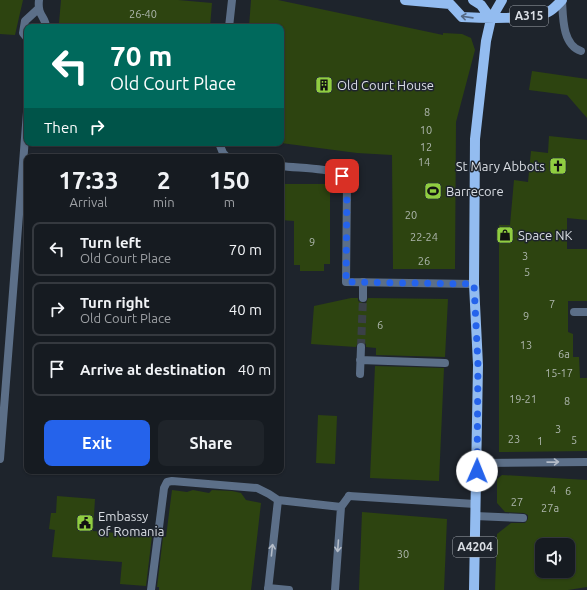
<!DOCTYPE html>
<html lang="en">
<head>
<meta charset="utf-8">
<style>
	body { margin:0; font-family:Ubuntu,sans-serif; background:#1f242a; color:#f1f3f6; height:100vh; display:flex; flex-direction:column; font-size:15px; white-space:nowrap }
	* { box-sizing:border-box; margin:0 }
	p { font-size:13px; color:#9ea1a5 }
	.icon { flex:none; width:22px; height:22px; fill:none; stroke:currentColor; stroke-width:2; stroke-linecap:round; stroke-linejoin:round }
	.map { position:relative; flex:1; overflow:hidden }
	.side { position:absolute; left:24px; top:154px; width:260px; height:320px; display:flex; flex-direction:column; background:#161b21; border-radius:8px; box-shadow:0 1px 3px #0004,0 0 0 1px #35393f }
	.side>* { flex:none }
	.top-card { position:absolute; left:24px; top:24px; width:260px; height:122px; border-radius:8px; box-shadow:0 1px 3px #0004,0 0 0 1px #35393f; background:#00695c; color:#fff; overflow:hidden }
	.controls { position:absolute; left:535px; top:538px; display:grid; gap:8px }
	.controls a { display:grid; place-items:center; width:40px; height:40px; border-radius:8px; background:#161b21; box-shadow:0 1px 3px #0004,0 0 0 1px #35393f; font-size:20px }
	.pin { position:absolute; display:grid; place-items:center; width:34px; height:34px; color:#fff; margin:-17px; border-radius:8px; box-shadow:0 2px 6px #0006 }
	.me { position:absolute; width:44px; margin:-22px; rotate:1deg; stroke-linejoin:round; filter:drop-shadow(0 0 3px #0008) }
	.turn { display:flex; align-items:center; gap:14px; height:84px; padding:0 20px; font-size:18px }
	.turn .icon { width:52px; height:52px; stroke-width:2.5 }
	.turn b { display:block; font-size:28px; line-height:34px }
	.then { display:flex; align-items:center; height:38px; padding:0 20px; background:#0003; gap:8px; font-size:15px }
	.eta { display:flex; justify-content:space-evenly; align-items:center; height:68px; text-align:center }
	.eta b { font-size:24px; font-weight:700; line-height:28px }
	.action { display:flex; gap:8px; margin-top:auto; padding:8px 20px }
	.action a { flex:1; height:46px; border-radius:8px; background:#2563eb; color:#fff; font-size:16px; font-weight:700; line-height:46px; text-align:center }
	.action a+a { background:#1f242a; color:#f1f3f6 }
	ul { padding:0; list-style:none }
	li { display:flex; align-items:center; gap:12px; height:54px; margin:0 8px 6px; padding:0 12px; border:2px solid #35393f; border-radius:8px }
	li div { flex:1 }
	li b { display:block; font-size:15px }
	li em { font-style:normal }
	.map>svg:first-child { display:block }
</style>
</head>
<body>
<div class="map">
<svg width="587" height="590" viewBox="0 0 587 590">
	<rect width="100%" height="100%" fill="#1e242c"/>
	<path fill="#2d4410" fill-rule="evenodd" d="M0 0H23L15 35 0 34Z
		M61 0H178L212 3 210 27H65V24L59 23Z
		M251 0H278L443 35V33L462 34 471 38 475 50 456 122 455 269H393L392 155 357 153 281 143V27H249Z
		M532 71 587 79V118L567 95 529 90Z
		M549 136 587 140V220L567 218V249H587V301H568V332L573 334V357H579L580 378H587V451L499 452V225H510L514 180 528 182 531 151 548 153Z
		M281 184H330V264H324V271H300V265H294V221L281 220Z
		M351 298H358V301L363 303H366L368 298 448 299 445 357 376 355V348L366 347V344L362 342H358L356 347 311 344 314 306Z
		M375 366 444 368 439 481 370 478Z
		M318 415 337 416 335 464 316 463Z
		M502 475 587 480V587L568 590H495L497 534 511 523H525L528 519V515L524 513 505 512 497 503V479ZM542 545H568V571H542Z
		M172 490 187 492 193 490 209 493 212 490 232 491 241 493 246 500 261 503 251 590H159V587H157L163 537H166Z
		M57 496 95 499 93 531 152 536 146 586 120 584 122 562 52 557 55 530 49 529 51 513H56Z
		M362 512 447 519 444 590H359Z"/>
	<g fill="none" stroke-linecap="round" stroke-linejoin="round">
		<path stroke="#3a4047" stroke-width="8" stroke-dasharray="8 4" stroke-linecap="butt" d="M361 347 363 298"/>
		<path stroke="#5c6f88" stroke-width="8" d="M229 27 232 0
			M219 143 223 153 227 157
			M281 166C295 168 325 168 337 173 343 176 345 179 347 185L346 282 474 284
			M574 312H587
			M475 516 523 518
			M268 588 289 590
			M151 590 164 488 167 482 172 481 257 488 269 494 278 500
			M268 590 278 500 341 507
			M335 590 341 507 349 496"/>
		<path stroke="#5c6f88" stroke-width="8" d="M363 298V282
			M360 360 445 363
			M360 374 361 347"/>
		<path stroke="#5c6f88" stroke-width="8" d="M39 0C37 16 46 17 46 27
			M562 0C563 16 562 45 581 51
			M27 38 23 33 25 21 38 9
			M0 459 27 112
			M477 463 587 462
			M349 496 475 504"/>
		<path stroke="#93bcf0" stroke-width="10" d="M405 0 450 4 462 17C480 18 533 20 548 12 553 10 558 4 562 0
			M473 0 481 5 491 19
			M474 590 478 365 474 284 475 139 486 41 491 19 502 0"/>
	</g>
	<defs><path id="oneway-shaft" d="M-6 0H5M1.5-3L5.5 0L1.5 3" fill="none" stroke-width="1.6" stroke-linecap="round" stroke-linejoin="round"/></defs>
	<use stroke="#536884" href="#oneway-shaft" transform="translate(467 17) rotate(-172)"/>
	<g stroke="#b4bcc8">
		<use href="#oneway-shaft" transform="translate(553 462) rotate(-1)"/>
		<use href="#oneway-shaft" transform="translate(338 546) rotate(94)"/>
		<use href="#oneway-shaft" transform="translate(272 550) rotate(-84)"/>
	</g>
	<g fill="none" stroke-linecap="round" stroke-linejoin="round">
		<path stroke="#2563eb" stroke-width="7" stroke-dasharray="0 12.6" d="M342 176 347 185 346 282 474 284 478 365 477 471"/>
	</g>
	<defs>
		<symbol id="building-square" viewBox="-11 -11 22 22"><rect x="-9" y="-9" width="18" height="18" rx="4" fill="#90cd41" stroke="#1e242c"/><path d="M-4-6H4V6H1V3H-1V6H-4ZM-2.5-4.3h1.7v1.8h-1.7ZM.8-4.3h1.7v1.8H.8ZM-2.5-1h1.7V.8h-1.7ZM.8-1h1.7V.8H.8Z" fill="#111"/></symbol>
		<symbol id="church-square" viewBox="-11 -11 22 22"><rect x="-9" y="-9" width="18" height="18" rx="4" fill="#90cd41" stroke="#1e242c"/><path d="M-1.2-6h2.4v3.5h3.3v2.4h-3.3V6h-2.4V-.1h-3.3v-2.4h3.3Z" fill="#111"/></symbol>
		<symbol id="stadium-square" viewBox="-11 -11 22 22"><rect x="-9" y="-9" width="18" height="18" rx="4" fill="#90cd41" stroke="#1e242c"/><path d="M0-5a6.5 5 0 1 0 0 10a6.5 5 0 1 0 0-10ZM-3.5-1.8h7v3.6h-7Z" fill="#111"/></symbol>
		<symbol id="shop-square" viewBox="-11 -11 22 22"><rect x="-9" y="-9" width="18" height="18" rx="4" fill="#90cd41" stroke="#1e242c"/><path d="M-5-2.5h2.3a2.7 3.5 0 0 1 5.4 0H5L5.5 6h-11ZM-1.5-2.5h3a1.5 2.3 0 0 0-3 0Z" fill="#111"/></symbol>
		<symbol id="civic-square" viewBox="-11 -11 22 22"><rect x="-9" y="-9" width="18" height="18" rx="4" fill="#90cd41" stroke="#1e242c"/><path d="M-.6-6.5H3V-4.5H.6V-3L4-1V1h2V6H-6V1h2V-1L-.6-3ZM-1.2 2.5V6h2.4V2.5Z" fill="#111"/></symbol>
	</defs>
	<g fill-rule="evenodd">
		<use href="#building-square" x="314" y="75" width="20" height="20"/>
		<use href="#church-square" x="548" y="156" width="20" height="20"/>
		<use href="#stadium-square" x="423" y="181" width="20" height="20"/>
		<use href="#shop-square" x="495" y="225" width="20" height="20"/>
		<use href="#civic-square" x="75" y="513" width="20" height="20"/>
	</g>
	<g text-anchor="middle" stroke-width="3" stroke-linejoin="round" paint-order="stroke">
		<g font-size="11" fill="#aeb7ae">
			<text x="143" y="18">26-40</text>
			<text x="427" y="116">8</text>
			<text x="426" y="134">10</text>
			<text x="426" y="151">12</text>
			<text x="424" y="166">14</text>
			<text x="411" y="219">20</text>
			<text x="424" y="241">22-24</text>
			<text x="312" y="246">9</text>
			<text x="525" y="260">3</text>
			<text x="424" y="265">26</text>
			<text x="527" y="276">5</text>
			<text x="552" y="308">7</text>
			<text x="526" y="320">9</text>
			<text x="380" y="329">6</text>
			<text x="526" y="349">13</text>
			<text x="564" y="358">6a</text>
			<text x="559" y="377">15-17</text>
			<text x="523" y="403">19-21</text>
			<text x="567" y="405">8</text>
			<text x="558" y="433">3</text>
			<text x="514" y="443">23</text>
			<text x="574" y="444">5</text>
			<text x="540" y="445">1</text>
			<text x="553" y="494">4</text>
			<text x="568" y="495">6</text>
			<text x="517" y="506">27</text>
			<text x="550" y="512">27a</text>
			<text x="403" y="558">30</text>
		</g>
		<g fill="#1e242c" stroke="#a1a6ac" stroke-width="1">
			<rect x="510" y="6" width="38" height="20" rx="3"/>
			<rect x="453" y="537" width="44" height="20" rx="3"/>
		</g>
		<g font-size="12" font-weight="bold" fill="#d9dde3">
			<text x="529" y="20">A315</text>
			<text x="475" y="551">A4204</text>
		</g>
		<g font-size="13" fill="#d9dde3" stroke="#1e242c" text-anchor="start">
			<text x="337" y="90">Old Court House</text>
			<text x="545" y="171" text-anchor="end">St Mary Abbots</text>
			<text x="446" y="196">Barrecore</text>
			<text x="518" y="240">Space NK</text>
			<text x="98" y="521">Embassy<tspan x="98" dy="15">of Romania</tspan></text>
		</g>
	</g>
</svg>
<div class="controls">
<a><svg class="icon" aria-label="sound" viewBox="0 0 24 24"><path d="M4 9h4l5-4v14l-5-4H4zM17 9q2 3 0 6"/></svg></a>
</div>
<div class="pin" style="left:342px;top:176px;background:#d93025"><svg class="icon" aria-label="arrive" viewBox="0 0 24 24"><path d="M6 21V4h12l-3 4 3 4H6"/></svg></div>
<svg class="me" style="left:477px;top:471px" viewBox="-20 -20 40 40"><circle r="19" fill="#fff"/><path d="M0-13L10 11 0 6-10 11z" fill="#2563eb"/></svg>
<div class="top-card">
<div class="turn"><svg class="icon" aria-label="left" viewBox="0 0 24 24"><path d="M17 20v-9H6M10 6l-5 5 5 5"/></svg><div><b>70 m</b>Old Court Place</div></div>
<div class="then">Then<svg class="icon" aria-label="right" viewBox="0 0 24 24"><path d="M7 20v-9h11M14 6l5 5-5 5"/></svg></div>
</div>
<section class="side">
<div class="eta">
<div><b>17:33</b><p>Arrival</p></div>
<div><b>2</b><p>min</p></div>
<div><b>150</b><p>m</p></div>
</div>
<ul>
<li><svg class="icon" aria-label="left" viewBox="0 0 24 24"><path d="M17 20v-9H6M10 6l-5 5 5 5"/></svg><div><b>Turn left</b><p>Old Court Place</p></div><em>70 m</em></li>
<li><svg class="icon" aria-label="right" viewBox="0 0 24 24"><path d="M7 20v-9h11M14 6l5 5-5 5"/></svg><div><b>Turn right</b><p>Old Court Place</p></div><em>40 m</em></li>
<li><svg class="icon" aria-label="arrive" viewBox="0 0 24 24"><path d="M6 21V4h12l-3 4 3 4H6"/></svg><div><b>Arrive at destination</b></div><em>40 m</em></li>
</ul>
<div class="action"><a>Exit</a><a>Share</a></div>
</section>
</div>
</body>
</html>
